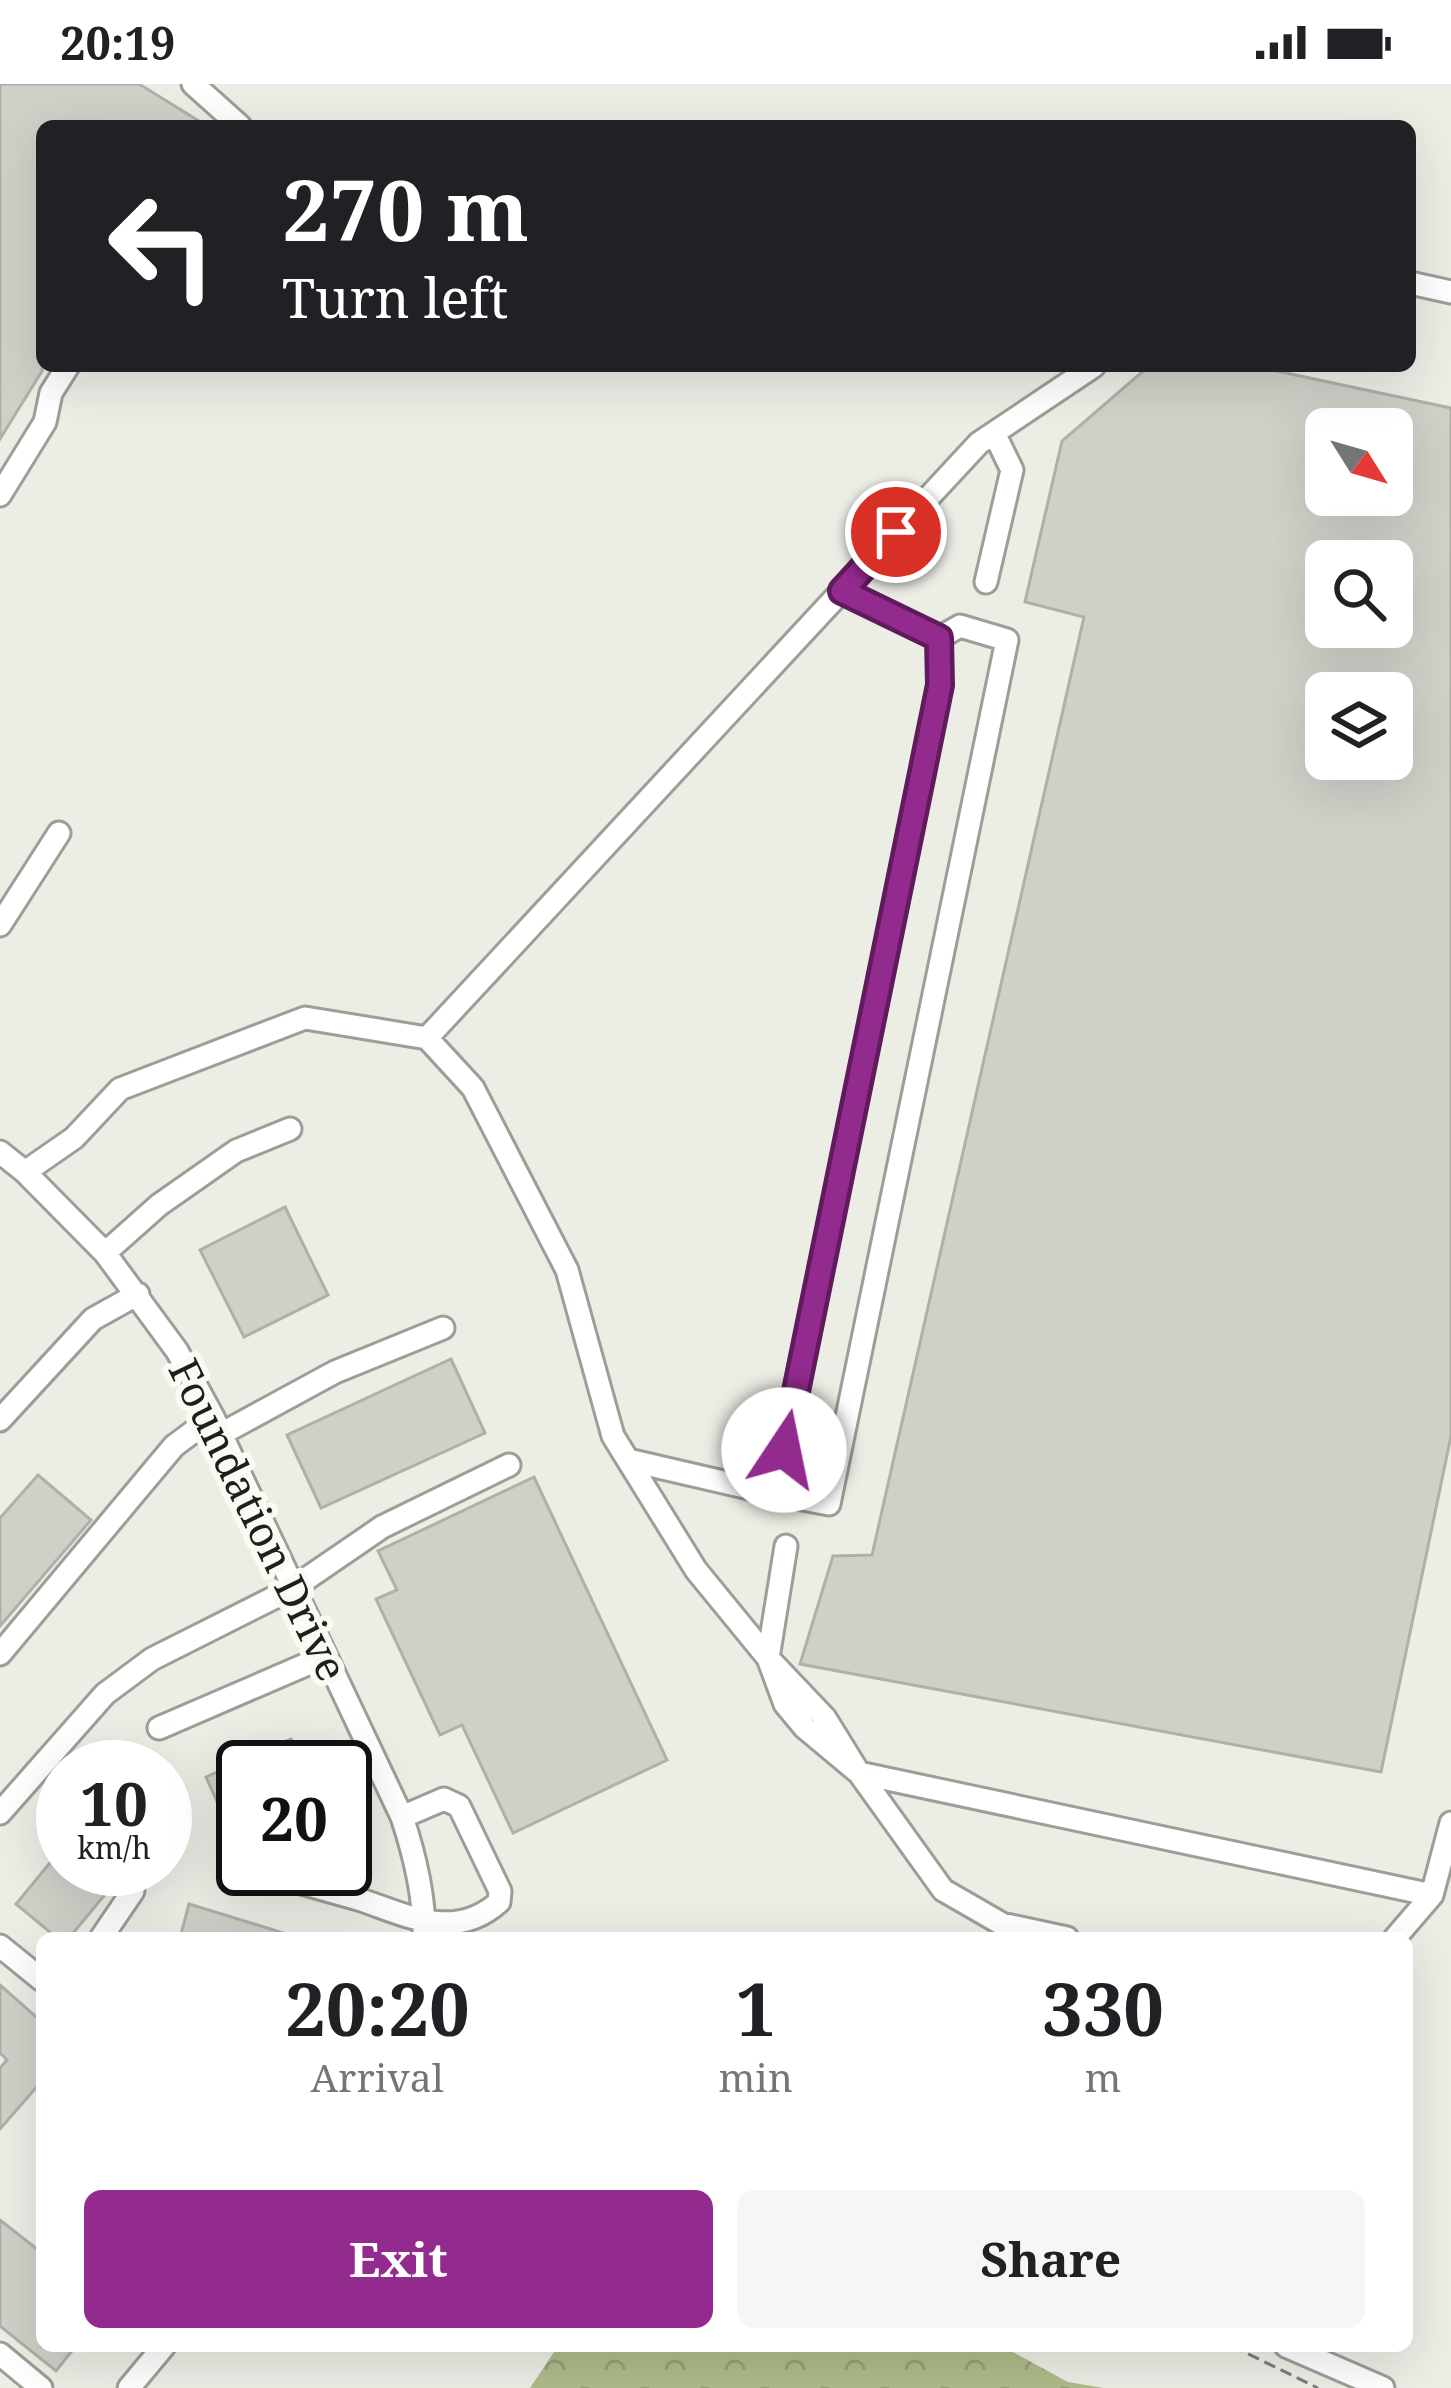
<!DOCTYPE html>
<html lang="en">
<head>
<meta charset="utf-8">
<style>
	body { margin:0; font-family:"Noto Serif",serif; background:#f6f6f6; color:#202124; height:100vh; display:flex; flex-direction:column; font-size:45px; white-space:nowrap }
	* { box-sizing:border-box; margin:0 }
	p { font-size:39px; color:#757577 }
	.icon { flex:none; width:66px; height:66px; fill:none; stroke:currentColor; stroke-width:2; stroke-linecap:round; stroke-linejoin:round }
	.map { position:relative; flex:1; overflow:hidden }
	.side { position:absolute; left:36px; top:1848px; width:1377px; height:420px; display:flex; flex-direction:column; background:#fff; border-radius:18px; box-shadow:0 12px 48px #0002 }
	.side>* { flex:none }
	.top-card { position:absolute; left:36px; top:36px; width:1380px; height:252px; border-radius:18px; box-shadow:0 12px 48px #0002; background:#202124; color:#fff; overflow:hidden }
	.needle { width:78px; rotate:127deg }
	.tools { position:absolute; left:1305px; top:324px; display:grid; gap:24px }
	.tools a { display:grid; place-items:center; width:108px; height:108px; border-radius:18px; background:#fff; box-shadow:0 12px 48px #0002; font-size:60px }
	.speed { position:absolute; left:36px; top:1656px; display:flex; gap:24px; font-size:60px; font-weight:700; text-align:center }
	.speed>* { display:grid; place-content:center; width:156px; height:156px; border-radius:50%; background:#fff; box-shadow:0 12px 48px #0002; line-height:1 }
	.speed small { font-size:30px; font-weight:400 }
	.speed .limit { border:6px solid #111; border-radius:18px; background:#fff; color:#111 }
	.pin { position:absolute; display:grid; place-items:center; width:102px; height:102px; color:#fff; margin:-51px; border:6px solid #fff; border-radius:50%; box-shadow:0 3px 12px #0007 }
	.me { position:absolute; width:132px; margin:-66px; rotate:11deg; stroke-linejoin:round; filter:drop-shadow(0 0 9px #0008) }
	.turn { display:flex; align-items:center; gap:42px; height:252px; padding:0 48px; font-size:54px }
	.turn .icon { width:156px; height:156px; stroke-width:2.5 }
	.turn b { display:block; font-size:84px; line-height:102px }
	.eta { display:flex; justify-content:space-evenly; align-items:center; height:204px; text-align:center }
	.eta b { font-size:72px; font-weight:700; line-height:84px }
	.action { display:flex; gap:24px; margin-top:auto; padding:24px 48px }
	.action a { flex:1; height:138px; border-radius:18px; background:#932a8e; color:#fff; font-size:48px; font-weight:700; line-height:138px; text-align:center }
	.action a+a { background:#f6f6f6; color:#202124 }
	.status { display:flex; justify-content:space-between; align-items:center; height:84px; padding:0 60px; background:#fff; direction:ltr }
	.status svg { height:33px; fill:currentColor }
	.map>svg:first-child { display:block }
</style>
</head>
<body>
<div class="status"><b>20:19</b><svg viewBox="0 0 49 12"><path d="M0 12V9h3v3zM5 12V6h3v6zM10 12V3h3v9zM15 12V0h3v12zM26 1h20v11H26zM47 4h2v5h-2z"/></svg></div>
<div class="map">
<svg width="1451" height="2304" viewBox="0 0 1451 2304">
	<defs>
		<pattern id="forest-crowns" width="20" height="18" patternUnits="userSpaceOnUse" patternTransform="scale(3)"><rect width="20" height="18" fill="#afbb8a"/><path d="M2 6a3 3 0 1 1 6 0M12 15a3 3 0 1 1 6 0" fill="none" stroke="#96a076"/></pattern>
	</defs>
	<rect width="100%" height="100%" fill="#eceee6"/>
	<path fill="url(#forest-crowns)" d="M558 2262H1002L1068 2298 1104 2304H530Z"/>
	<path fill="#cfd1c9" stroke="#aeb0a9" stroke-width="3" fill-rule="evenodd" d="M0 0H139L207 42H42V287L0 355Z
		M1149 282H1253L1451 324V1352L1381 1688 800 1580 833 1472 872 1471 1084 533 1025 518 1062 357ZM1326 345H1392V411H1326ZM1326 477H1392V543H1326ZM1326 609H1392V675H1326Z
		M285 1123 328 1211 244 1253 200 1166Z
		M451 1275 485 1349 321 1424 287 1351Z
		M38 1391 91 1436 0 1542V1434Z
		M534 1393 667 1676 513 1749 462 1641 440 1651 376 1515 397 1506 378 1467Z
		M291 1655 304 1683H243V1736L228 1742 206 1693Z
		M63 1763V1785H111L117 1796 69 1854H57L16 1820Z
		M189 1820 287 1850V1854H180Z
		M0 1901 42 1938V1997L0 2045V1984L7 1976 0 1969Z
		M0 2136 42 2169V2262H76L56 2287 0 2242Z"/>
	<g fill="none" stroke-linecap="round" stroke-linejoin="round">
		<defs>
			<path id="minor" d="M193 0 240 42
				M1410 199 1451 208
				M0 411 45 338 51 309 68 282
				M986 498 1012 386 994 349
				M0 841 59 749
				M427 954 473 1004 567 1186 613 1352 696 1486 768 1574 825 1634 859 1689 943 1806 1002 1840 1067 1854
				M0 1068 25 1088 105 1169 177 1267 213 1333 402 1733C415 1772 425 1812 424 1854
				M25 1088 74 1054 120 1005 305 934 427 954 979 359 1094 282
				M105 1169 159 1121 236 1067 290 1045
				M0 1336 93 1235 138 1210
				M221 1350 335 1288 443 1244
				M628 1376 775 1410 940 601 939 554 842 507
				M775 1410 829 1420 1007 556 960 542 939 554
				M786 1462 768 1574 785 1620 805 1644 859 1689 1432 1811 1451 1739
				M0 1570 174 1362 213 1333
				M159 1644 326 1572
				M0 1729 105 1610 152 1575 293 1504 382 1443 509 1381
				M294 1797C315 1803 337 1809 358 1815 407 1831 454 1858 499 1818L500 1807 459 1722 444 1715 402 1733
				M101 1854 133 1807 132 1792 128 1785
				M1395 1854 1432 1811
				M0 1862 42 1896
				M1286 2262 1383 2304
				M0 2270 41 2304
				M129 2304 164 2262"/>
		</defs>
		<use href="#minor" stroke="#9c9e97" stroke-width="27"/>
		<path stroke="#7c7e78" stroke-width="3" stroke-dasharray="12 6" stroke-linecap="butt" d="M1232 2262 1318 2304"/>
		<use href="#minor" stroke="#fff" stroke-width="21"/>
	</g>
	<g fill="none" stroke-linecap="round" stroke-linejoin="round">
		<defs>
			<path id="route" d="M784 1366 940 601 939 554 842 507 896 448"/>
		</defs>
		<use href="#route" stroke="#601b5c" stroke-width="30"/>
		<use href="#route" stroke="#932a8e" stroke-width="21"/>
	</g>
	<g text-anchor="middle" stroke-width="12" stroke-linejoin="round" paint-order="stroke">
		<g font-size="42" fill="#1e1f1c" stroke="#f9fbf3">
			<text transform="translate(258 1436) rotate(64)" y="15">Foundation Drive</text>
		</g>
	</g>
</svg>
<div class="tools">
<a><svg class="needle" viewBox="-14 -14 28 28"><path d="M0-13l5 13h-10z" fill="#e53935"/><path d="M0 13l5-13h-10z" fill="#757577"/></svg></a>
<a><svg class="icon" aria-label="search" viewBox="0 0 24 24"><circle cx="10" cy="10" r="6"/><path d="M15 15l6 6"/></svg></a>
<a><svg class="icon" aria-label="layers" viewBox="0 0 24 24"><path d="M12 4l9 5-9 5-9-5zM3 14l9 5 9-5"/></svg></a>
</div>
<div class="speed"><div>10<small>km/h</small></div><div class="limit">20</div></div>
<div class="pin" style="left:896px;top:448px;background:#d93025"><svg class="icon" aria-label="arrive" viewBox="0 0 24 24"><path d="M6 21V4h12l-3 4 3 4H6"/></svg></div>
<svg class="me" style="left:784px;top:1366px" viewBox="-20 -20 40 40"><circle r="19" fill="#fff"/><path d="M0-13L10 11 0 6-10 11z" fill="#932a8e"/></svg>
<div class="top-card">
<div class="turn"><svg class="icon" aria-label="left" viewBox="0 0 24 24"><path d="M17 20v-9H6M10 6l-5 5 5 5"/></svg><div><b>270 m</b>Turn left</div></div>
</div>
<section class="side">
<div class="eta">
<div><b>20:20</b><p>Arrival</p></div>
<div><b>1</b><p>min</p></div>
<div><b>330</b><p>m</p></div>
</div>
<div class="action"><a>Exit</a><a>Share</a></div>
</section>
</div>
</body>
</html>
